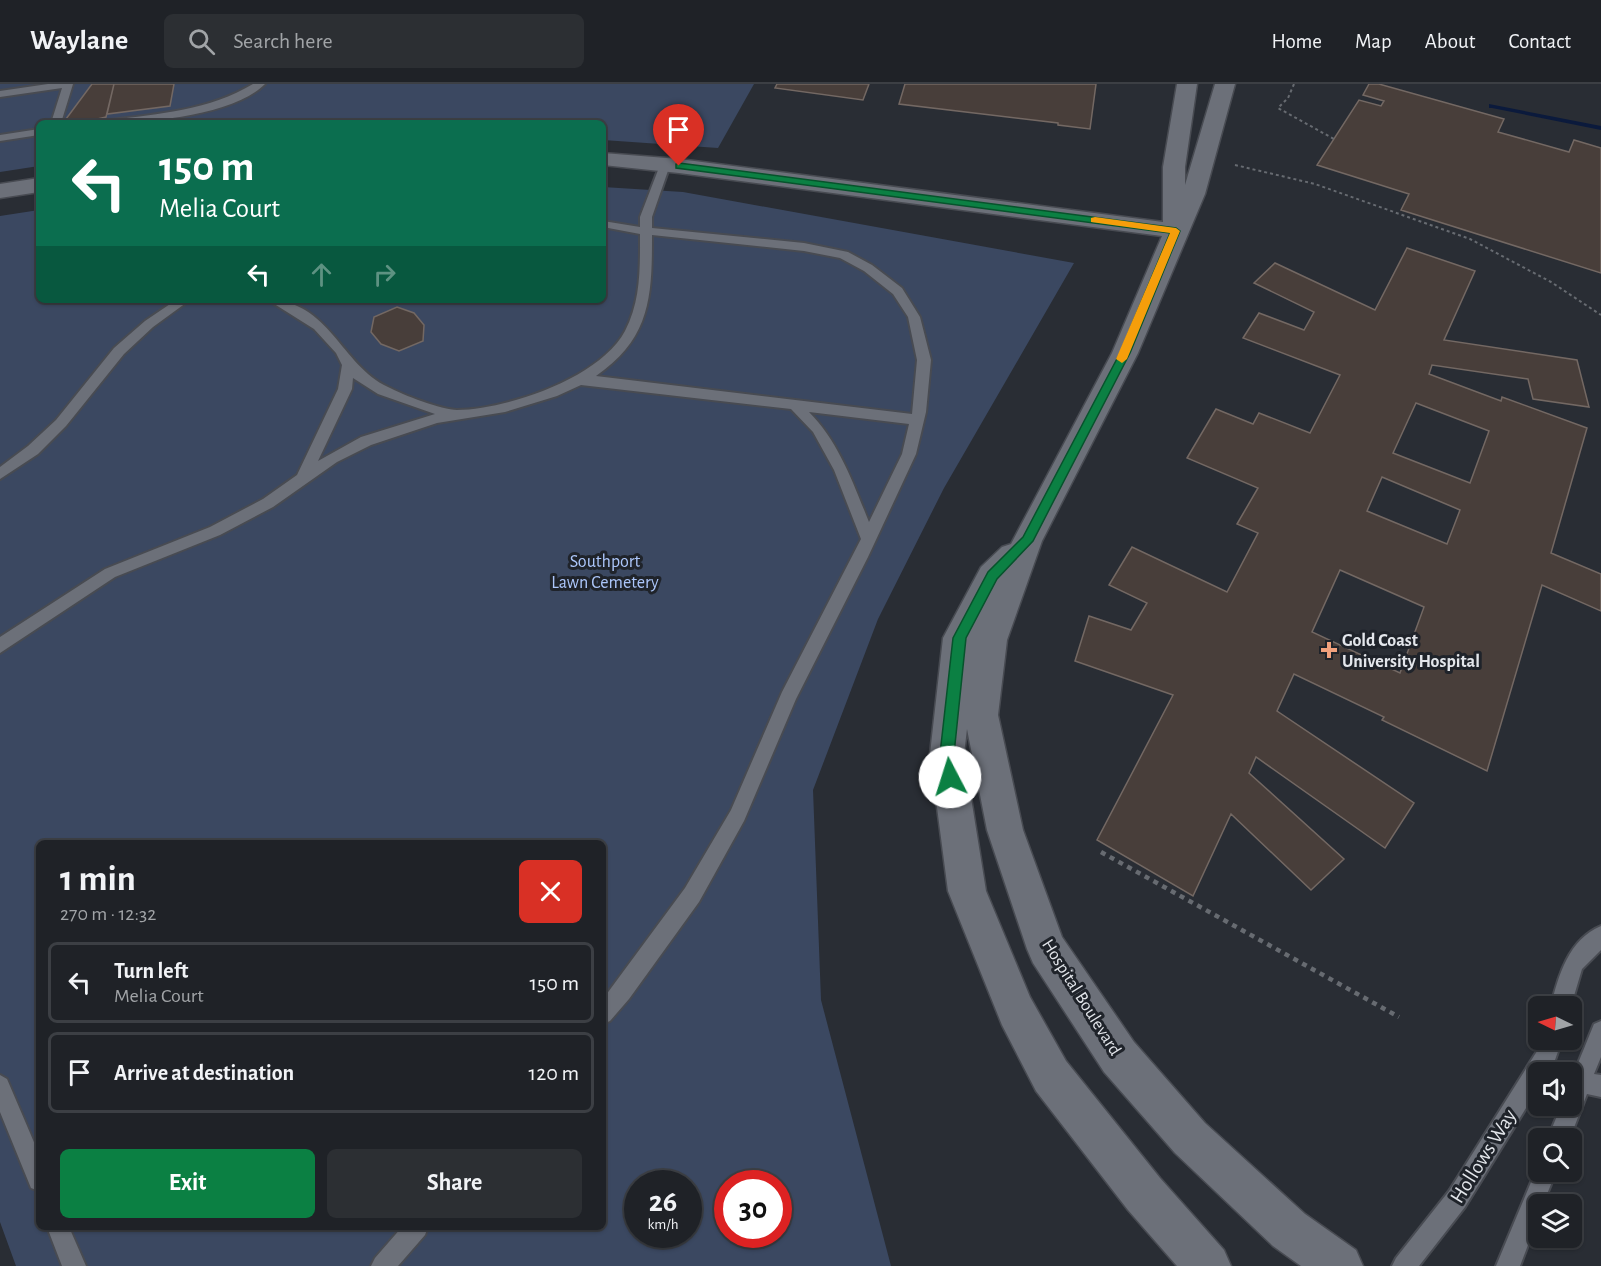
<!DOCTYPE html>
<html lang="en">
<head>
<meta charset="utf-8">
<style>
	body { margin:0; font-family:"Alegreya Sans",sans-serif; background:#2c2f33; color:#f1f3f6; height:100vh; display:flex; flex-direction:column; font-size:22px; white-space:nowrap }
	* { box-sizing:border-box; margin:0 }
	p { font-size:20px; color:#a1a4a7 }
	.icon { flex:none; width:33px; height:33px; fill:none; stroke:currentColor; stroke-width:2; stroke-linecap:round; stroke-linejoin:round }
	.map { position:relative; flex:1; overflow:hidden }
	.side { position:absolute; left:36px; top:756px; width:570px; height:390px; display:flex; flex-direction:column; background:#1f2227; border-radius:9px; box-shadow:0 2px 4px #0004,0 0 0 2px #3c3f44 }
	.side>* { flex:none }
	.guide { position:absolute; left:36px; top:36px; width:570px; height:183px; border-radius:9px; box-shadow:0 2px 4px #0004,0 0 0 2px #3c3f44; background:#0b6e4f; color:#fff; overflow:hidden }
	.needle { width:39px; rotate:275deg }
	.fabs { position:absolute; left:1528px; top:912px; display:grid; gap:12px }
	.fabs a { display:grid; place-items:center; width:54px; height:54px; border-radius:9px; background:#1f2227; box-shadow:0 2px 4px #0004,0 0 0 2px #3c3f44; font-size:30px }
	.speed { position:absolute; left:624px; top:1086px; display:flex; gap:12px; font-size:30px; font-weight:700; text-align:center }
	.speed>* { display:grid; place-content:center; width:78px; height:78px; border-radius:50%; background:#1f2227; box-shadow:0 2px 4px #0004,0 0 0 2px #3c3f44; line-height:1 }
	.speed small { font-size:15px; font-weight:400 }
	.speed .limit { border:9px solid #d22; background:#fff; color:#111 }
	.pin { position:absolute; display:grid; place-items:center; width:51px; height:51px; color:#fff; margin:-62px -26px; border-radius:50% 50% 50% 0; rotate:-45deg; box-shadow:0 0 6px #0007 }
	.pin .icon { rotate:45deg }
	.me { position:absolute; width:66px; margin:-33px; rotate:355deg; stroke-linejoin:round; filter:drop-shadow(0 0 4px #0008) }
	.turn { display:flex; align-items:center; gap:21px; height:126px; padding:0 24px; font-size:27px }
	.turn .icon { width:78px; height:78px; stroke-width:2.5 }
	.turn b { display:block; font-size:42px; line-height:51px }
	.lanes { display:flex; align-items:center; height:57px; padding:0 24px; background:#0003; justify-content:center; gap:30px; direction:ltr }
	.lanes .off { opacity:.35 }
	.round { display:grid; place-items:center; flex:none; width:63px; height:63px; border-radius:9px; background:#2c2f33 }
	.head { display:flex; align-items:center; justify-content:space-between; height:102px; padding:0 24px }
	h1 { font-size:36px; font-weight:700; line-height:45px }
	.primary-button { display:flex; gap:12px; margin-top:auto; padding:12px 24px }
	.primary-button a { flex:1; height:69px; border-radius:9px; background:#0b8043; color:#fff; font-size:24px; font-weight:700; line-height:69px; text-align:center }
	.primary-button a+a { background:#2c2f33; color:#f1f3f6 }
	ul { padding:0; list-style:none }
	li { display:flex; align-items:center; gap:18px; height:81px; margin:0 12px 9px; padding:0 12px; border:3px solid #3c3f44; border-radius:9px }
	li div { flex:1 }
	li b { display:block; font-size:22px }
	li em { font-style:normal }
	header { display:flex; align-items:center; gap:36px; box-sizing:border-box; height:84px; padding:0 30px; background:#1f2227; border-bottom:2px solid #3c3f44 }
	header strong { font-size:28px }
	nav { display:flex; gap:33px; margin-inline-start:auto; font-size:21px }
	.search { width:420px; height:54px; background:#2c2f33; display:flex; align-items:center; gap:15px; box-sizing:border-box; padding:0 21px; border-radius:9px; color:#a1a4a7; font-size:22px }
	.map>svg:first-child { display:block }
</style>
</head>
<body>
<header>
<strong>Waylane</strong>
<div class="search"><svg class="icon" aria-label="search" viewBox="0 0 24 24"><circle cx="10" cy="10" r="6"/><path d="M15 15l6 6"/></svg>Search here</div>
<nav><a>Home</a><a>Map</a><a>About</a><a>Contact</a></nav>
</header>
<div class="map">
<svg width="1601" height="1182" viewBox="0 0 1601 1182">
	<rect width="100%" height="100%" fill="#292d34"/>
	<path fill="#3b4861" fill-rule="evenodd" d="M0 0H754L718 64 603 56V39H39V82L0 88Z
		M603 103 683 108 1074 179 944 404 878 535 813 706 821 916 891 1182H16L0 1138V132L39 126V216H603ZM39 759H603V1143H39ZM638 1100H688V1150H638ZM728 1100H778V1150H728Z"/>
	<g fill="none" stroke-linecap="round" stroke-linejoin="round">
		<path fill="#0b1a3c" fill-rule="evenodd" d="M1489 20 1601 42V46L1492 24H1489Z"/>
	</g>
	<path fill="#483e3a" stroke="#736863" stroke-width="1.5" fill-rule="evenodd" d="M92 0H114L106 33 80 39H63Z
		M114 0H174L170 22 107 30Z
		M777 0H869L863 16 775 4Z
		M905 0H1096L1090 45 1058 41V39L899 20Z
		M1369 0H1379L1504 35 1498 48 1569 68 1574 56 1601 64V189L1401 126 1409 110 1317 81 1359 16 1381 22 1384 17 1363 11Z
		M1407 164 1475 187 1444 256 1577 276 1589 323 1533 315 1528 295 1432 281 1429 290 1501 317 1502 313 1587 344 1551 469 1601 490V527L1542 501 1487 687 1382 636 1384 633 1294 590 1277 627 1414 719 1385 764 1256 673 1249 689 1344 775 1311 806 1231 730 1193 812 1097 756 1173 611 1075 577 1089 532 1131 546 1147 519 1109 501 1132 463 1227 508 1258 449 1237 440 1258 404 1187 374 1216 325 1253 340 1259 329 1310 349 1340 291 1243 254 1259 229 1304 246 1314 228 1254 199 1275 179 1375 226ZM1416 319 1489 347 1470 399 1393 369ZM1382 393 1460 426 1447 460 1367 427ZM1340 486 1424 523 1400 589 1312 548Z
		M397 223 414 229 424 241 423 257 399 267 381 260 371 248 374 233Z"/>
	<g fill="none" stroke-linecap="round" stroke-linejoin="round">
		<defs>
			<path id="service" d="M48 0H73L61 39H51L62 4 0 13V7Z
				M253 0H265C234 31 147 39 105 39L110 36C159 30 210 26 253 0Z
				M39 45V51L0 57V51Z
				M665 78 670 81 652 133V144L804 159 848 168 872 181 902 204 920 233 931 276 926 328 916 370 868 473 796 615 744 737 699 818 629 915 610 937 603 940V915L685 804 731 726 782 608 861 455 834 386 813 348 791 325 581 301 557 312 505 328 437 339 371 361 337 378 273 423 220 451 115 493 0 569V553L105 485 210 443 263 415 297 391 338 305 342 281 336 269 314 245 268 216C329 216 341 281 388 303 403 311 442 326 457 326 508 325 600 294 625 247 641 216 640 184 640 150L603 143V137L640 143V133L660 81ZM652 151 804 167 840 174 864 187 893 210 908 233 917 276 912 330 596 292C651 254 652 212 652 151ZM353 294 378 310 435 330 361 353 318 377 352 305ZM809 328 909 340 902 370 869 438C853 399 839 358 809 328Z
				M176 216H190L153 243 124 270 66 342 38 370 0 395V383L28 362 56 336 114 264 145 237Z
				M1601 842V866L1582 885 1571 922H1551C1558 892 1569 855 1601 842Z
				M1601 937V973L1594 990 1601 991V1013L1587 1010 1570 1054H1548L1561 1022H1572V994L1594 940Z
				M1542 956H1562L1555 976 1548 988H1539V1003L1465 1123 1419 1182H1392L1396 1174 1449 1107 1539 964Z
				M0 991 7 995 39 1070V1107L31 1104 0 1028Z
				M1539 1079V1088H1556L1543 1120H1539V1132L1520 1182H1496Z
				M47 1143H69L86 1182H62Z
				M402 1143H428L425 1151 398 1182H371L375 1174Z"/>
			<path id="minor" d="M1177 0H1197L1185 83V101L1215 0H1235L1205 110 1138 269 1042 457 1007 556 998 631 1023 746 1062 853 1134 958 1205 1039 1305 1130 1356 1166 1363 1182H1301L1273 1162 1175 1069 1104 988 1033 879 1027 865 987 746 967 645 964 670 986 807 1030 913 1066 977 1160 1094 1224 1166 1231 1182H1177L1128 1126 1036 1007 1002 941 948 807 930 670 943 554 981 483 1002 463 1011 460 1112 269 1162 152 679 89 603 81V69L679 75 1163 138V83Z
				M39 94V108L0 114V100Z"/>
		</defs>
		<use href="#service" stroke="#484b52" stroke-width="4"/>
		<use href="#minor" stroke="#484b52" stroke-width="3"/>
		<path stroke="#676b71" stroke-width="2" stroke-dasharray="3 3" stroke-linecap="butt" d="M1294 0 1288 14 1278 24 1334 55
			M1235 81 1315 100 1470 155 1551 198 1601 231"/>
		<path stroke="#676b71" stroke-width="4.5" stroke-dasharray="5 5" stroke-linecap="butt" d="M1101 768 1399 933"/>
		<use href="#service" fill="#6c7079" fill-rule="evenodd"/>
		<use href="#minor" fill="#6c7079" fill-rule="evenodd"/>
	</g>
	<path fill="#0b8043" stroke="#07532c" stroke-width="1.5" d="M679 79 1176 144 1180 147 1130 269 1033 457 997 495 966 554 954 670 958 693 956 697 950 699 945 697 940 670 953 554 988 488 1023 453 1120 269 1170 149 676 84V80Z"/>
	<path fill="#f59e0b" d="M1095 133 1176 144 1180 147 1127 275 1122 279 1116 275 1170 149 1091 138V134Z"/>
	<path fill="#f1a17d" stroke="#1f232a" stroke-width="2" d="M1326 557h6v6h6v6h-6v6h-6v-6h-6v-6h6z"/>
	<g text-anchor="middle" stroke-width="6" stroke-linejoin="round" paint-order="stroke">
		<g font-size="18" fill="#acc6fa" stroke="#1f232a">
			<text x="605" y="483">Southport<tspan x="605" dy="21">Lawn Cemetery</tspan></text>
		</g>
		<g font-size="18" font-weight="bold" fill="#e3e6eb" stroke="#1f232a" text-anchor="start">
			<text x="1342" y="562">Gold Coast<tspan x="1342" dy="21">University Hospital</tspan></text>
		</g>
		<g font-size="18" fill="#e3e6eb" stroke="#1f232a">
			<text transform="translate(1082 913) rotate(58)" y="6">Hospital Boulevard</text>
		</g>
		<g font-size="21" fill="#e3e6eb" stroke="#1f232a">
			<text transform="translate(1483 1072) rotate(-58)" y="7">Hollows Way</text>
		</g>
	</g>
</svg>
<div class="fabs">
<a><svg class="needle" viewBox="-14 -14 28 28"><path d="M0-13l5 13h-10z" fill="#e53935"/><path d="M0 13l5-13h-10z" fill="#a1a4a7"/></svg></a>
<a><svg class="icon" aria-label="sound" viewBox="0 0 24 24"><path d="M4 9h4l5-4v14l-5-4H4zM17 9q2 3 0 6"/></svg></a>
<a><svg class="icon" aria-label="search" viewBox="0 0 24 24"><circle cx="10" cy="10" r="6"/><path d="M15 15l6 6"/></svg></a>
<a><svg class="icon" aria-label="layers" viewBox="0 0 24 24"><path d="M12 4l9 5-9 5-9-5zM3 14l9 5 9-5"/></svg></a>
</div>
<div class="speed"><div>26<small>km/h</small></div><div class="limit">30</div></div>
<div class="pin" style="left:679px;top:82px;background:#d93025"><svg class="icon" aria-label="arrive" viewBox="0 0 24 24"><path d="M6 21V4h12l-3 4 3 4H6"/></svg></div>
<svg class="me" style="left:950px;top:693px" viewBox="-20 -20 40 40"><circle r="19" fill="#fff"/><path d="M0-13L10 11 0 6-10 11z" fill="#0b8043"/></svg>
<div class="guide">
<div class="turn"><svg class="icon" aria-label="left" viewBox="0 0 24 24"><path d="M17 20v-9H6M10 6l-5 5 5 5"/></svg><div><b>150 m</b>Melia Court</div></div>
<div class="lanes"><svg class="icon" aria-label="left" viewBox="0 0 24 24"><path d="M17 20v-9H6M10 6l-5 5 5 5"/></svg><svg class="icon off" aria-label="ahead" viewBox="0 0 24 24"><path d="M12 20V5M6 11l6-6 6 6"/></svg><svg class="icon off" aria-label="right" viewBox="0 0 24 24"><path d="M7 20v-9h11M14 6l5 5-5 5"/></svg></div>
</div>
<section class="side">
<div class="head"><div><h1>1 min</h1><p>270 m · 12:32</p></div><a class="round" style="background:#d93025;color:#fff"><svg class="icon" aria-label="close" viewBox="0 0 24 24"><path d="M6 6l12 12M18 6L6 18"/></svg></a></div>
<ul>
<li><svg class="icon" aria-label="left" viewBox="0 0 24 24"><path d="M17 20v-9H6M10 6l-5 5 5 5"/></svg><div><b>Turn left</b><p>Melia Court</p></div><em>150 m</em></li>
<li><svg class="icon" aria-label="arrive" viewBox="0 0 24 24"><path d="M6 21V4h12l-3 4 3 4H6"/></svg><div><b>Arrive at destination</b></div><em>120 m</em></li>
</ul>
<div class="primary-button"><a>Exit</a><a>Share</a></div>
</section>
</div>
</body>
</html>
